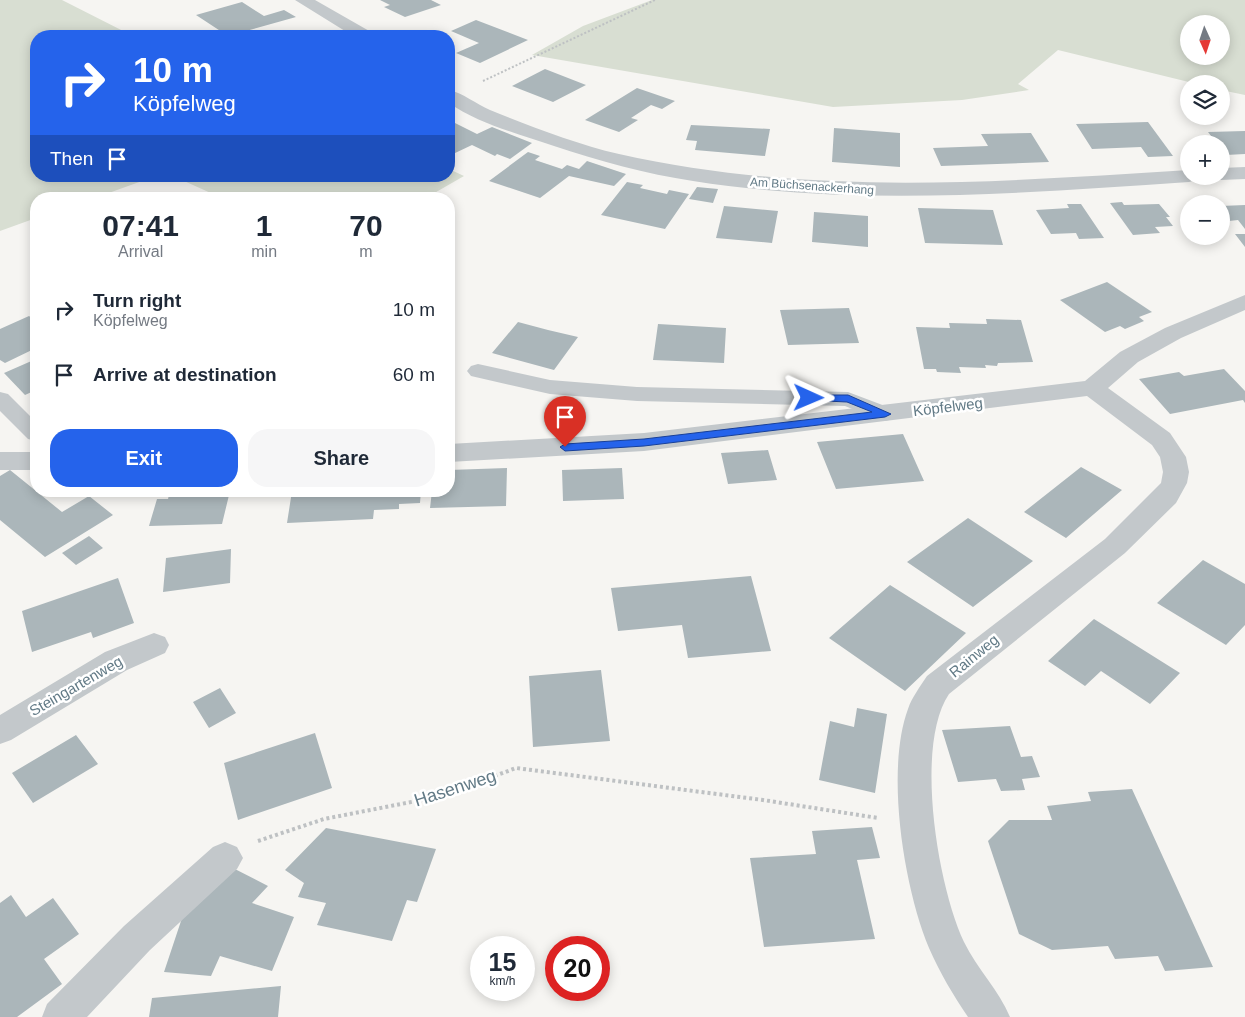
<!DOCTYPE html>
<html lang="en">
<head>
<meta charset="utf-8">
<style>
	body { margin:0; font-family:Arial,sans-serif; background:#f6f6f7; color:#1f2937; height:100vh; display:flex; flex-direction:column; font-size:19px; white-space:nowrap }
	* { box-sizing:border-box; margin:0 }
	p { font-size:16px; color:#747a83 }
	.icon { flex:none; width:28px; height:28px; fill:none; stroke:currentColor; stroke-width:2; stroke-linecap:round; stroke-linejoin:round }
	.map { position:relative; flex:1; overflow:hidden }
	.panel { position:absolute; left:30px; top:192px; width:425px; height:305px; display:flex; flex-direction:column; background:#fff; border-radius:20px; box-shadow:0 2px 12px #0003 }
	.panel>* { flex:none }
	.banner { position:absolute; left:30px; top:30px; width:425px; height:152px; border-radius:20px; box-shadow:0 2px 12px #0003; background:#2563eb; color:#fff; overflow:hidden }
	.needle { width:32px; rotate:177deg }
	.fabs { position:absolute; left:1180px; top:15px; display:grid; gap:10px }
	.fabs a { display:grid; place-items:center; width:50px; height:50px; border-radius:50%; background:#fff; box-shadow:0 2px 12px #0003; font-size:25px }
	.speed { position:absolute; left:470px; top:936px; display:flex; gap:10px; font-size:25px; font-weight:700; text-align:center }
	.speed>* { display:grid; place-content:center; width:65px; height:65px; border-radius:50%; background:#fff; box-shadow:0 2px 12px #0003; line-height:1 }
	.speed small { font-size:12px; font-weight:400 }
	.speed .limit { border:8px solid #d22; background:#fff; color:#111 }
	.pin { position:absolute; display:grid; place-items:center; width:42px; height:42px; color:#fff; margin:-51px -21px; border-radius:50% 50% 50% 0; rotate:-45deg; box-shadow:0 0 5px #0007 }
	.pin .icon { rotate:45deg }
	.me { position:absolute; width:55px; margin:-28px; rotate:91deg; stroke-linejoin:round; filter:drop-shadow(0 0 4px #0008) }
	.turn { display:flex; align-items:center; gap:18px; height:105px; padding:0 20px; font-size:22px }
	.turn .icon { width:65px; height:65px; stroke-width:2.5 }
	.turn b { display:block; font-size:35px; line-height:42px }
	.then { display:flex; align-items:center; height:48px; padding:0 20px; background:#0003; gap:10px; font-size:19px }
	.eta { display:flex; justify-content:space-evenly; align-items:center; height:85px; text-align:center }
	.eta b { font-size:30px; font-weight:700; line-height:35px }
	.cta { display:flex; gap:10px; margin-top:auto; padding:10px 20px }
	.cta a { flex:1; height:58px; border-radius:20px; background:#2563eb; color:#fff; font-size:20px; font-weight:700; line-height:58px; text-align:center }
	.cta a+a { background:#f6f6f7; color:#1f2937 }
	ul { padding:0; list-style:none }
	li { display:flex; align-items:center; gap:15px; height:65px; padding:0 20px }
	li div { flex:1 }
	li b { display:block; font-size:19px }
	li em { font-style:normal }
	.map>svg:first-child { display:block }
</style>
</head>
<body>
<div class="map">
<svg width="1245" height="1017" viewBox="0 0 1245 1017">
	<rect width="100%" height="100%" fill="#f6f5f2"/>
	<path fill="#d8ded2" fill-rule="evenodd" d="M0 0H62L133 36H36V176H156L92 199H36V218L0 231Z
		M652 0H1245V95L1221 90V84H1197L1058 50 1018 84 1029 90 962 100 833 107 532 55 583 26ZM1189 24H1221V56H1189Z
		M449 169 464 176 424 199H224L173 176H449Z"/>
	<path fill="#abb6ba" d="M380 0H431L441 5 405 17 384 7 390 5Z
		M242 2 264 16 284 10 296 17 228 36 196 15Z
		M476 20 528 40 480 63 456 53 479 43 451 31Z
		M545 69 586 85 553 102 512 86Z
		M637 88 675 101 662 109 651 105 631 118 638 120 619 132 585 120Z
		M449 120 477 134 492 127 532 143 510 159 497 154 495 156 472 145 453 154 449 151Z
		M1148 122 1173 156 1148 157 1141 147 1092 149 1076 124Z
		M691 125 770 129 765 156 695 150 697 141 686 140Z
		M834 128 900 133V167L832 162Z
		M1245 131V154L1226 155 1221 149V144H1217L1208 132Z
		M1031 133 1049 162 941 166 933 148 988 146 981 134Z
		M528 152 540 156 535 160 562 169 567 165 579 169 587 161 626 174 614 186 569 176 540 198 489 181Z
		M627 182 643 185 640 188 667 194 669 190 689 194 665 229 601 215Z
		M697 187 718 189 713 203 689 199Z
		M1122 202 1124 205 1159 204 1170 217H1166L1173 226 1155 227 1160 233 1133 235 1110 203Z
		M1067 204H1081L1104 238 1079 239 1076 233 1051 234 1036 210 1069 208Z
		M1245 205V229L1238 220 1229 221 1221 211V206Z
		M724 206 778 211 772 243 716 238Z
		M918 208 993 210 1003 245 925 243Z
		M814 212 868 216V247L812 242Z
		M1235 234H1245V247Z
		M1107 282 1152 312 1139 317 1144 321 1125 329 1120 326 1105 332 1060 300Z
		M849 308 859 343 788 345 780 310Z
		M29 316 36 321V348L5 363 0 360V329Z
		M986 319 1021 320 1033 362 998 363 997 366 985 365 986 368 959 367 961 373 937 372 936 369H924L916 327 950 328 949 323 987 324Z
		M518 322 548 330 578 337 554 370 492 353Z
		M658 324 726 328 724 363 653 360Z
		M36 359V390L25 395 4 373Z
		M1224 369 1245 391V403L1243 400 1170 414 1139 379 1179 372 1184 376Z
		M903 434 924 481 836 489 817 442Z
		M768 450 777 480 728 484 721 453Z
		M1081 467 1122 490 1066 538 1024 512Z
		M507 468 506 506 430 508 432 491H449V470Z
		M622 468 624 499 563 501 562 470Z
		M10 470 62 512 89 496 113 515 45 557 0 520V476Z
		M170 491H230L222 524 149 526 157 499H168Z
		M292 491H421L420 503 399 504V509L374 510 373 519 287 523Z
		M968 518 1033 561 973 607 907 562Z
		M89 536 103 548 76 565 62 553Z
		M231 549 230 583 163 592 166 558Z
		M1203 560 1245 584V625L1226 645 1157 603Z
		M751 576 771 651 688 658 682 625 618 631 611 588Z
		M118 578 134 623 93 638 91 632 32 652 22 611Z
		M890 585 966 633 905 691 829 638Z
		M1094 619 1180 673 1150 704 1101 671 1085 686 1048 661Z
		M601 670 610 741 533 747 529 676Z
		M220 688 236 713 209 728 193 702Z
		M857 708 887 714 875 793 819 780 830 721 854 727Z
		M1010 726 1021 757 1032 756 1040 777 1022 779 1025 790 1001 791 996 779 958 782 942 730Z
		M315 733 332 788 238 820 224 763Z
		M76 735 98 764 33 803 12 773Z
		M1132 789 1213 967 1165 971 1158 956 1115 959 1108 946 1052 950 1019 934 988 841 1009 820H1052L1047 806 1091 801 1088 792Z
		M872 827 880 858 857 860 875 939 764 947 750 858 816 854 812 831Z
		M326 828 436 849 417 902 407 900 392 941 317 925 326 903 298 897 304 883 285 870Z
		M227 865 268 886 252 903 294 917 272 971 220 956 211 976 164 972 184 912Z
		M11 895 26 917 53 898 79 934 44 959 62 984 17 1017H0V903Z
		M281 986 278 1017H149L152 998Z"/>
	<g fill="none" stroke-linecap="round" stroke-linejoin="round">
		<path stroke="#bec1c3" stroke-width="2" stroke-dasharray="2 2" stroke-linecap="butt" d="M483 81 655 0"/>
		<path stroke="#bec1c3" stroke-width="4" stroke-dasharray="3 3" stroke-linecap="butt" d="M258 841 324 819 442 796 516 768 763 800 878 818"/>
		<path fill="#c3c8cb" fill-rule="evenodd" d="M478 364 550 380 637 387 848 392 893 409 896 414 893 419 885 421 877 419 845 406 637 401 550 394 471 376 467 371 471 366Z
			M0 392 8 394 36 422V441L28 439 0 411Z"/>
		<path fill="#c3c8cb" fill-rule="evenodd" d="M295 0H315L371 32 373 36H353Z
			M449 90C463 93 476 104 490 110 530 126 576 144 619 154 811 197 994 182 1189 170V176H1199L1196 180 1189 182C1024 193 858 207 693 181 646 174 599 161 554 146 519 134 479 124 449 103Z
			M1245 167V179L1221 180 1213 176H1221V168Z
			M1245 295V310L1181 338 1138 362 1108 388 1170 433 1186 457 1189 472 1187 483 1176 503 1125 553 949 694C914 746 938 887 964 942 977 969 999 990 1010 1017H968C953 995 940 973 929 948 904 888 885 771 908 709 912 697 920 687 927 676L1105 539 1161 483 1163 472 1160 457 1152 445 1087 396 644 451 449 462V444L644 433 1085 381 1120 352 1165 328Z
			M0 452H36V470H0Z
			M154 633 165 637 169 645 165 653 127 670 11 740 0 744V715L105 652Z
			M225 842 237 847 243 858 237 869 150 950 87 1017H42L47 1004 124 926 213 847Z"/>
	</g>
	<path fill="#2563eb" stroke="#184099" d="M809 395H848L891 414 885 417 644 446 565 451 560 447 565 444 644 439 872 412 847 402 805 400 804 398Z"/>
	<g text-anchor="middle" stroke-width="5" stroke-linejoin="round" paint-order="stroke">
		<g font-size="12" fill="#627a86" stroke="#fff">
			<text transform="translate(812 186) rotate(4)" y="4">Am Büchsenackerhang</text>
		</g>
		<g font-size="15" fill="#627a86" stroke="#fff">
			<text transform="translate(948 407) rotate(-7)" y="5">Köpfelweg</text>
			<text transform="translate(974 656) rotate(-39)" y="5">Rainweg</text>
			<text transform="translate(76 686) rotate(-30)" y="5">Steingartenweg</text>
		</g>
		<g font-size="18" fill="#627a86" stroke="#fff">
			<text transform="translate(455 788) rotate(-18)" y="6">Hasenweg</text>
		</g>
	</g>
</svg>
<div class="fabs">
<a><svg class="needle" viewBox="-14 -14 28 28"><path d="M0-13l5 13h-10z" fill="#e53935"/><path d="M0 13l5-13h-10z" fill="#747a83"/></svg></a>
<a><svg class="icon" aria-label="layers" viewBox="0 0 24 24"><path d="M12 4l9 5-9 5-9-5zM3 14l9 5 9-5"/></svg></a>
<a>+</a>
<a>−</a>
</div>
<div class="speed"><div>15<small>km/h</small></div><div class="limit">20</div></div>
<div class="pin" style="left:565px;top:447px;background:#d93025"><svg class="icon" aria-label="arrive" viewBox="0 0 24 24"><path d="M6 21V4h12l-3 4 3 4H6"/></svg></div>
<svg class="me" style="left:809px;top:398px" viewBox="-20 -20 40 40"><path d="M0-17L14 15 0 8-14 15z" fill="#2563eb" stroke="#fff" stroke-width="4"/></svg>
<div class="banner">
<div class="turn"><svg class="icon" aria-label="right" viewBox="0 0 24 24"><path d="M7 20v-9h11M14 6l5 5-5 5"/></svg><div><b>10 m</b>Köpfelweg</div></div>
<div class="then">Then<svg class="icon" aria-label="arrive" viewBox="0 0 24 24"><path d="M6 21V4h12l-3 4 3 4H6"/></svg></div>
</div>
<section class="panel">
<div class="eta">
<div><b>07:41</b><p>Arrival</p></div>
<div><b>1</b><p>min</p></div>
<div><b>70</b><p>m</p></div>
</div>
<ul>
<li><svg class="icon" aria-label="right" viewBox="0 0 24 24"><path d="M7 20v-9h11M14 6l5 5-5 5"/></svg><div><b>Turn right</b><p>Köpfelweg</p></div><em>10 m</em></li>
<li><svg class="icon" aria-label="arrive" viewBox="0 0 24 24"><path d="M6 21V4h12l-3 4 3 4H6"/></svg><div><b>Arrive at destination</b></div><em>60 m</em></li>
</ul>
<div class="cta"><a>Exit</a><a>Share</a></div>
</section>
</div>
</body>
</html>
